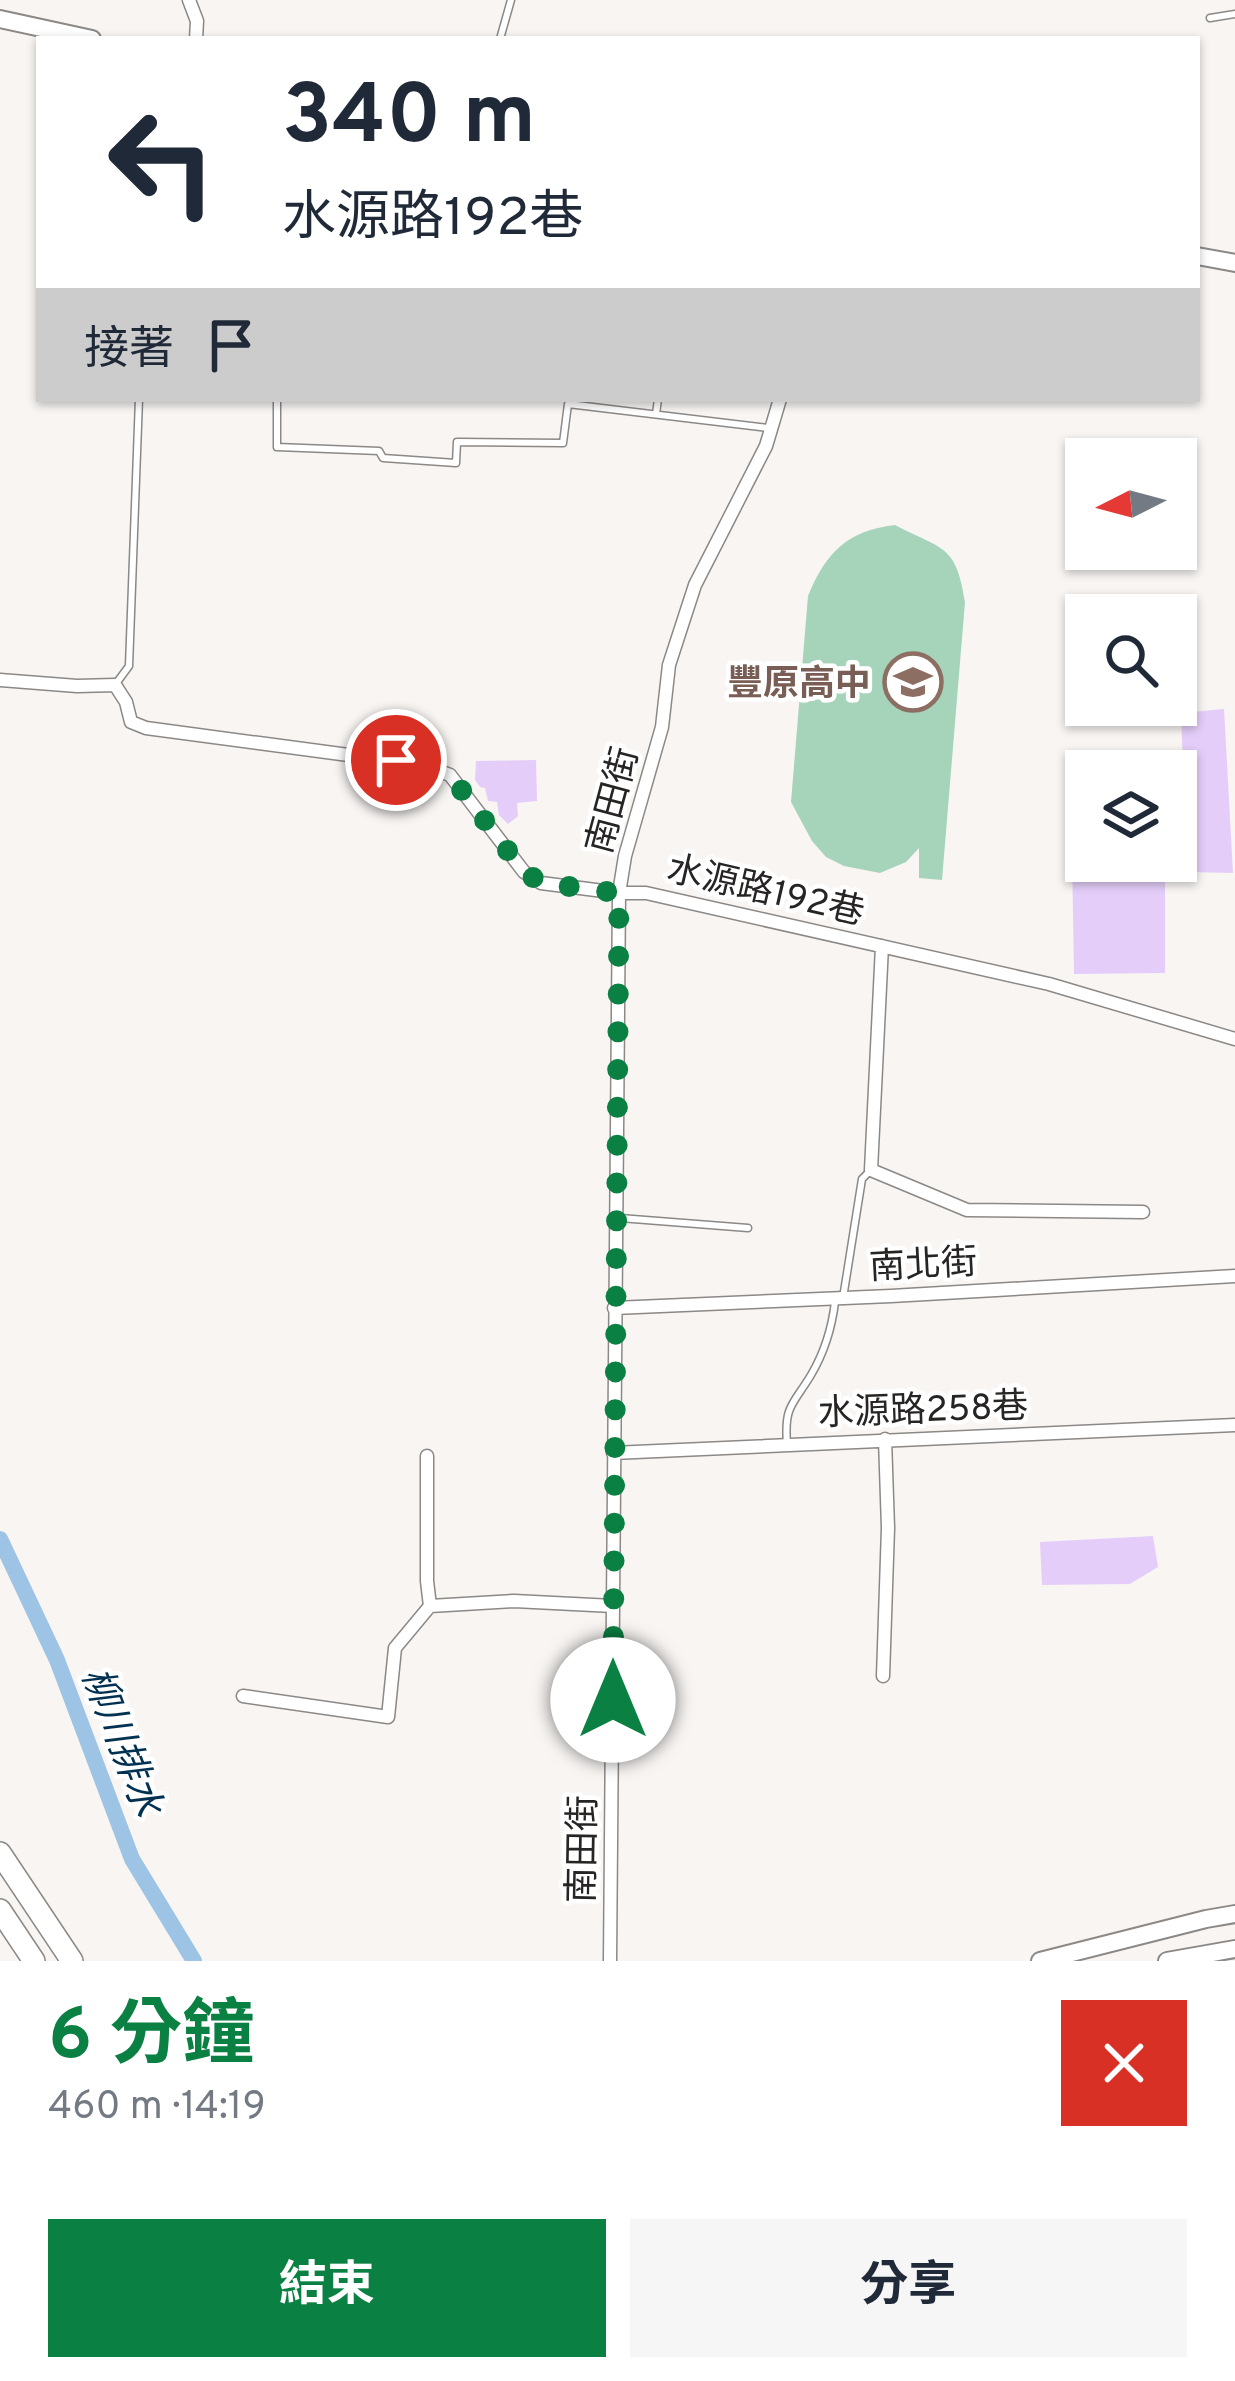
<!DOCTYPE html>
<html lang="zh-TW">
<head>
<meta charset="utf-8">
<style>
	body { margin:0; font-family:Overpass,"Noto Sans TC",sans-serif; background:#f6f6f7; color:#1f2937; height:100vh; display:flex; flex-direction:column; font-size:45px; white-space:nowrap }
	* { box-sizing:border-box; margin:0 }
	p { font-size:39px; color:#747a83 }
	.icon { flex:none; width:66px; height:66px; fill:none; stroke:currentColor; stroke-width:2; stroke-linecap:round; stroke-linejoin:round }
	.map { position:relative; height:1961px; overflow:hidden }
	.panel { display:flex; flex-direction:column; background:#fff; flex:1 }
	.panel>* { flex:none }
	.top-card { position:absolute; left:36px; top:36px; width:1164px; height:366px; border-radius:0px; box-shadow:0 3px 9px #0004; background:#fff; color:#1f2937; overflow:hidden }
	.needle { width:78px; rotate:264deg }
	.tools { position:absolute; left:1065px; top:438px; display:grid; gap:24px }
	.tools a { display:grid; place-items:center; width:132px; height:132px; border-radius:0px; background:#fff; box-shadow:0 3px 9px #0004; font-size:60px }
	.pin { position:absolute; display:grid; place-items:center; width:102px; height:102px; color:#fff; margin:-51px; border:6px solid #fff; border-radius:50%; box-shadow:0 3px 12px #0007 }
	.me { position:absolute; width:132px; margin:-66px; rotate:0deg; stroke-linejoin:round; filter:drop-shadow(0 0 9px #0008) }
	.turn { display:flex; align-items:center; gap:42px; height:252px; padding:0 48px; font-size:54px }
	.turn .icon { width:156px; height:156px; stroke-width:2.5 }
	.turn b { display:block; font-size:84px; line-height:102px }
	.then { display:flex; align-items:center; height:114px; padding:0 48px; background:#0003; gap:24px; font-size:45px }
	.round { display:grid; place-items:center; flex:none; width:126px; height:126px; border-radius:0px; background:#f6f6f7 }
	.overview { display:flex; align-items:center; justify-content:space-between; height:204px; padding:0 48px }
	h1 { font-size:72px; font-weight:700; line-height:90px; color:#0b8043 }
	.action { display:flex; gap:24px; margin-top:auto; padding:24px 48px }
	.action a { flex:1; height:138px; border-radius:0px; background:#0b8043; color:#fff; font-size:48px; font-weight:700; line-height:138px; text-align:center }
	.action a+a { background:#f6f6f7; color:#1f2937 }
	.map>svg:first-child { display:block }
</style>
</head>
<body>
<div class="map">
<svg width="1235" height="1961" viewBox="0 0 1235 1961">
	<rect width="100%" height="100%" fill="#f8f5f3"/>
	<path fill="#a6d4bb" d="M895 525C942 550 956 543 965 602L942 880 919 878V848L906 862 880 873 844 866 826 857 812 841 791 802 808 596C826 553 846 531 895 525Z"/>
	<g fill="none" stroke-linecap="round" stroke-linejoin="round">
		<path stroke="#9dc4e4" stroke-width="16" d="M0 1539 57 1660 132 1859 194 1961"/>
	</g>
	<path fill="#e4cef9" d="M1224 709 1233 873 1187 872 1181 713Z
		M536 760 537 801 517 803 518 816 508 824 499 815 497 802 488 801 485 788 480 787 475 780 476 761Z
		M1066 834H1086V861H1160V875H1165V973L1074 974 1072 856 1066 854Z
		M1153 1536 1158 1567 1130 1584 1042 1585 1040 1542Z"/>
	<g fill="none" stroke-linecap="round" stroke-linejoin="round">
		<defs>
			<path id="service" d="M1210 18 1235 14
				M500 39 511 0
				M277 399V447L379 451 383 458 456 463 457 442 563 443 568 404 768 428
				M656 414 658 399
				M115 685 129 666 139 399
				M620 1218 748 1228
				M843 1298 862 1179 871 1170
				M787 1444C784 1405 793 1405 811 1375 824 1353 832 1327 835 1302"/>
			<path id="minor" d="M189 0 197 21 196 39
				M0 680 77 686 115 685 126 702 131 722 146 728 423 765 450 775 524 872 541 883 619 893H646L1049 984 1235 1039
				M882 946 871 1170 967 1210 1143 1212
				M614 1308 891 1296 1235 1276
				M613 1453 1235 1425
				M427 1456V1581L430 1606
				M883 1676 888 1528 885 1439
				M243 1696 388 1717 395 1648 430 1606 514 1601 613 1606
				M610 1961 619 893 625 856 662 727 669 665 695 585 766 446 780 399"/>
			<path id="tertiary" d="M0 19 92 39
				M1197 256 1235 263
				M1040 1961 1206 1919 1235 1914
				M1167 1961 1235 1949"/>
			<path id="primary" d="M0 1853 72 1961
				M0 1910 34 1961"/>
		</defs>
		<use href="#service" stroke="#8b8886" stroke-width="9"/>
		<use href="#minor" stroke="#8b8886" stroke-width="15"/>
		<use href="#tertiary" stroke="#8b8886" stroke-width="20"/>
		<use href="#primary" stroke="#8b8886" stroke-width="24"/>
		<use href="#service" stroke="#fff" stroke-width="6"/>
		<use href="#minor" stroke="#fff" stroke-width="12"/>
		<use href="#tertiary" stroke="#fff" stroke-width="16"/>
		<use href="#primary" stroke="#fff" stroke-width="21"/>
	</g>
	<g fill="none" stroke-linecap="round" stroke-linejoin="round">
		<path stroke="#0b8043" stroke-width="21" stroke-dasharray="0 37.8" d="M396 760 424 765 450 775 524 872 542 883 619 893 613 1700"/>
	</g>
	<defs>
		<symbol id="school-ring" viewBox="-11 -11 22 22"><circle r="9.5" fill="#fff" stroke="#8d6e63" stroke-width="1.5"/><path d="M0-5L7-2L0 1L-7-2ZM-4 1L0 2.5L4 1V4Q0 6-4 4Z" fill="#8d6e63"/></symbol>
	</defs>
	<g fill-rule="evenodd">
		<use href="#school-ring" x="880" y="649" width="66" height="66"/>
	</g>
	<g text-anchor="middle" stroke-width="9" stroke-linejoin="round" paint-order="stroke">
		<g font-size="36" font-weight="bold" fill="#785e54" stroke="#fff" text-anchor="end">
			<text x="871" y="695">豐原高中</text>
		</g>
		<g font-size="36" fill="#262524" stroke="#fff">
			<text transform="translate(611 800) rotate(-75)" y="13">南田街</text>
			<text transform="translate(766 889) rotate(13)" y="13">水源路192巷</text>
			<text transform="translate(923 1263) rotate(-3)" y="13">南北街</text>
			<text transform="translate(923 1408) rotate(-2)" y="13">水源路258巷</text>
			<text transform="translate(581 1849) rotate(-89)" y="13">南田街</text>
		</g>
		<g font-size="39" font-style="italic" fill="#003150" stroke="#fff">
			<text transform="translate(123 1741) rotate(69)" y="14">柳川排水</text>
		</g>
	</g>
</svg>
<div class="tools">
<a><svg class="needle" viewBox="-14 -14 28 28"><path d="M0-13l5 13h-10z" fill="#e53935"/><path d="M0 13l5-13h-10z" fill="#747a83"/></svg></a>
<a><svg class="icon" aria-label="search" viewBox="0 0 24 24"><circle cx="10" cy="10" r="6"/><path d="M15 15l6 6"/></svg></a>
<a><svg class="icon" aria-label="layers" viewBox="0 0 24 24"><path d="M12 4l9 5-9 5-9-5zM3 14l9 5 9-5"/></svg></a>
</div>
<div class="pin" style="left:396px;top:760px;background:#d93025"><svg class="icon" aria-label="arrive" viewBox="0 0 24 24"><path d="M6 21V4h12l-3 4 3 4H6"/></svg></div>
<svg class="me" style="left:613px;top:1700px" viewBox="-20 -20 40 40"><circle r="19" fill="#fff"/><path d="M0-13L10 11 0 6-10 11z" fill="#0b8043"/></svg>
<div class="top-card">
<div class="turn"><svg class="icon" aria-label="left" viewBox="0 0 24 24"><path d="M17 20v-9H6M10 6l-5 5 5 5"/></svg><div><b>340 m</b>水源路192巷</div></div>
<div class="then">接著<svg class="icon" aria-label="arrive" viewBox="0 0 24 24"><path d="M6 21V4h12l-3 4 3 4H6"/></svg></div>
</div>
</div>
<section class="panel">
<div class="overview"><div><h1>6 分鐘</h1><p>460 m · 14:19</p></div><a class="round" style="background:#d93025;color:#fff"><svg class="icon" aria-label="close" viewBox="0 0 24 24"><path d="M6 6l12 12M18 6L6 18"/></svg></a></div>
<div class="action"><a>結束</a><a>分享</a></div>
</section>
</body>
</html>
